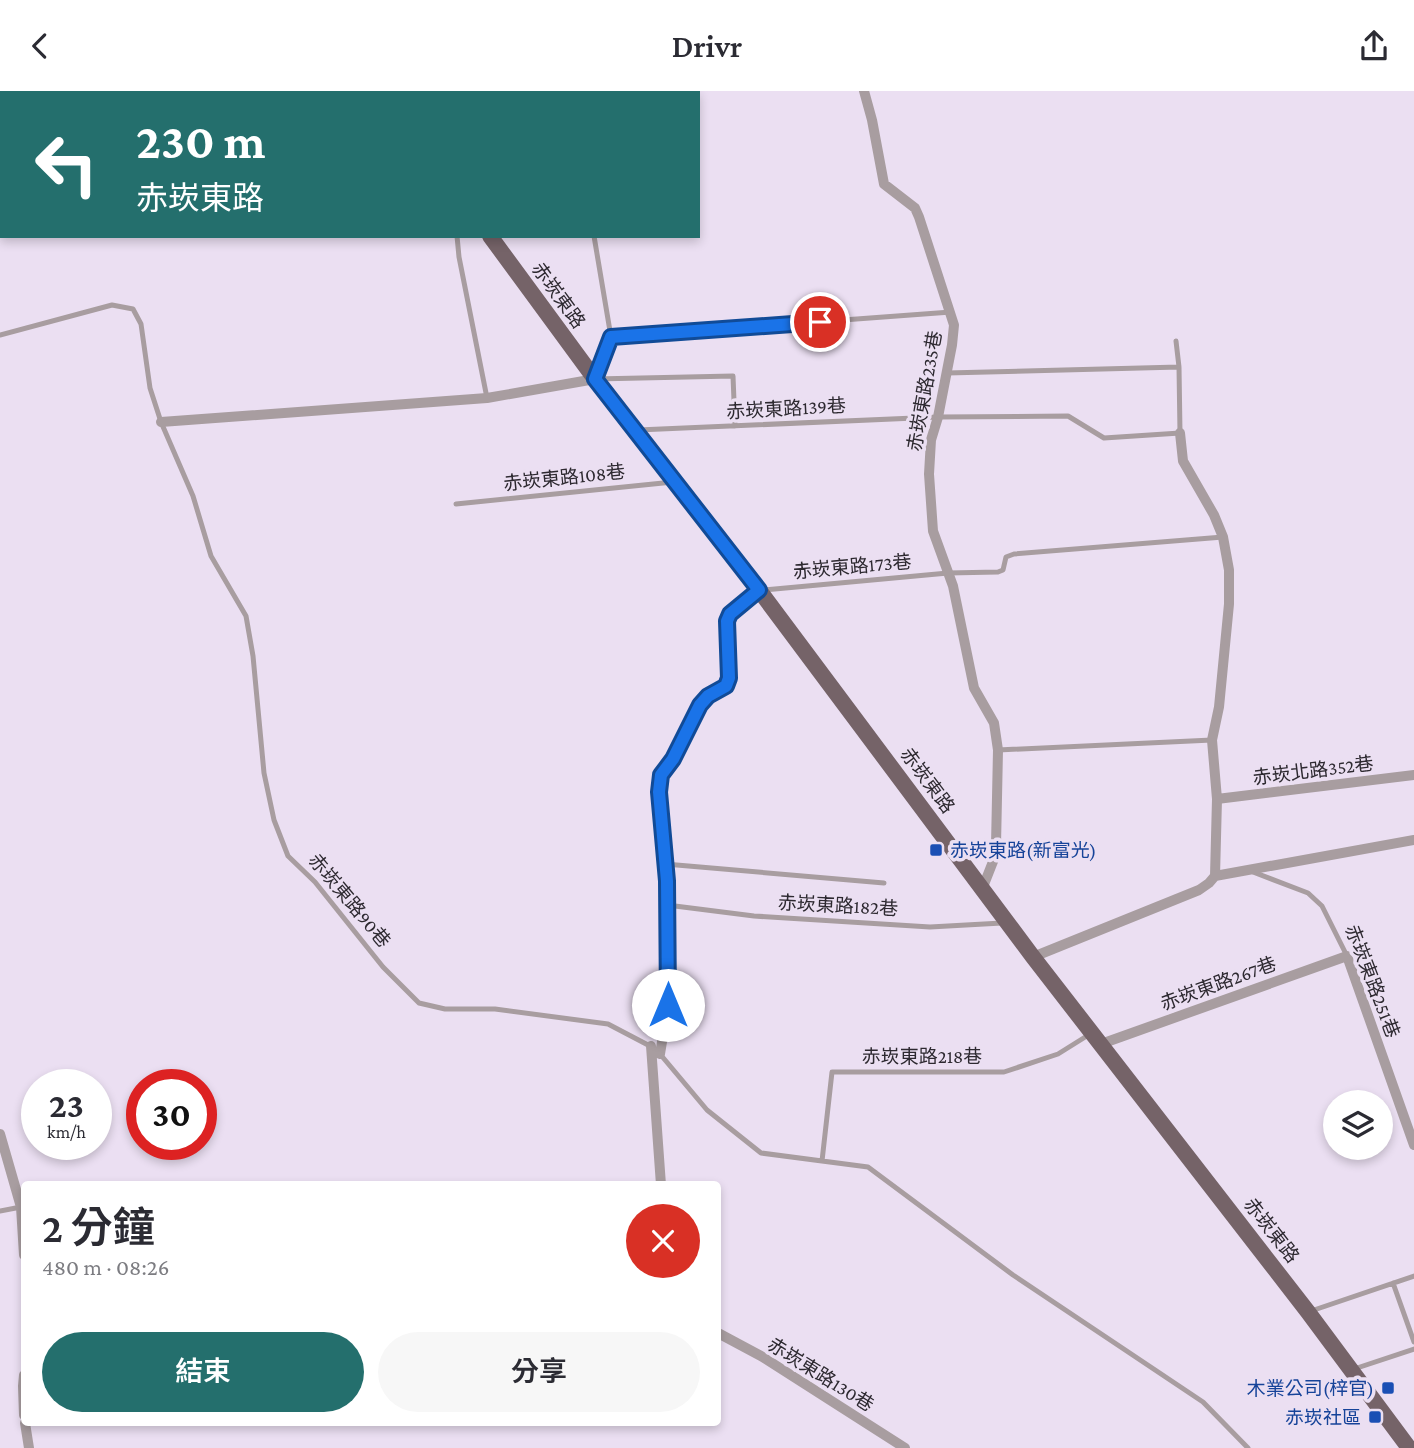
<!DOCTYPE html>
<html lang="zh-TW">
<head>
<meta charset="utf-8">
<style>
	body { margin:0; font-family:"Crimson Pro","Noto Sans TC",serif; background:#f7f7f7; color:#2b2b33; height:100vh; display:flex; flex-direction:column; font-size:26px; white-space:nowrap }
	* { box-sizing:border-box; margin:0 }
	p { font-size:23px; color:#7c7c81 }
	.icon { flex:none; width:38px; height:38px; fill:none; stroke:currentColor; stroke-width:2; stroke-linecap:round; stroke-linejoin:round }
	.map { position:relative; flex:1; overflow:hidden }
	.sheet { position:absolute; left:21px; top:1090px; width:700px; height:245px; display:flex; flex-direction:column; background:#fff; border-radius:7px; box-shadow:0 4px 10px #0003 }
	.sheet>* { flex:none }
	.top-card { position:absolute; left:0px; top:0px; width:700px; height:147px; box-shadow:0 4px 10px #0003; background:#246f6d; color:#fff; overflow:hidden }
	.controls { position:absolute; left:1323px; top:999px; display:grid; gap:14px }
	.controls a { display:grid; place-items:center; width:70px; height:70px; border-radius:50%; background:#fff; box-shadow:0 4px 10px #0003; font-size:35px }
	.speed { position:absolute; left:21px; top:978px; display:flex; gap:14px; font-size:35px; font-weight:700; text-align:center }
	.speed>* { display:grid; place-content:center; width:91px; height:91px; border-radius:50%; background:#fff; box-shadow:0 4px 10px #0003; line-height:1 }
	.speed small { font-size:18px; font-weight:400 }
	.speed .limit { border:10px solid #d22; background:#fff; color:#111 }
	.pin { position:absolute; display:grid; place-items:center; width:60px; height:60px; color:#fff; margin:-30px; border:4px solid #fff; border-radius:50%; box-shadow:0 2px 7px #0007 }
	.me { position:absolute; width:77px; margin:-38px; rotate:0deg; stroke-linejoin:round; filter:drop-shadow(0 0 5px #0008) }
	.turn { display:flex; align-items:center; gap:24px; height:147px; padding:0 21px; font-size:32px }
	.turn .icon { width:91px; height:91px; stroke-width:2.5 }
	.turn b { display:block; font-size:49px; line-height:60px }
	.round { display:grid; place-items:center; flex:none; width:74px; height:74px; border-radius:37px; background:#f7f7f7 }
	.overview { display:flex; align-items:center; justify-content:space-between; height:119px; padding:0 21px }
	h1 { font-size:42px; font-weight:600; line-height:52px }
	.primary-button { display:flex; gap:14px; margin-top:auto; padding:14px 21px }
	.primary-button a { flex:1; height:80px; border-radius:42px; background:#246f6d; color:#fff; font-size:28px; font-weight:600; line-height:80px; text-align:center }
	.primary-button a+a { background:#f7f7f7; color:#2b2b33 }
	header { display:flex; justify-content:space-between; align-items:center; height:91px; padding:0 21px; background:#fff; font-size:32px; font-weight:600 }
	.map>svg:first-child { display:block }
</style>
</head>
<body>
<header><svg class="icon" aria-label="back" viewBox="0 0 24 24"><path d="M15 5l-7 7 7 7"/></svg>Drivr<svg class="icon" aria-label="share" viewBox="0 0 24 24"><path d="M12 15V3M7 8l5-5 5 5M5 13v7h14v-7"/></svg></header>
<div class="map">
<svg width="1414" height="1357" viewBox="0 0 1414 1357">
	<rect width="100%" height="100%" fill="#ebdff2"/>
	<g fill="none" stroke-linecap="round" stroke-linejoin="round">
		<path stroke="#a89da0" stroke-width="5" d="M42 0 43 2
			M55 2 64 0
			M457 145 459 166 487 307
			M594 145 611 246
			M0 244 112 214 133 218 141 233 150 297 161 331 193 405 211 465 246 525 253 565 264 682 274 729 288 765 315 791 383 876 419 912 445 918H495L608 933 650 955
			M611 246 951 221
			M611 246 595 288 733 285 735 335
			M947 282 1179 276
			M638 339 938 326 1068 325 1104 347 1180 342 1179 276 1176 250
			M456 413 673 391
			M764 499 948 482 998 481 1003 479 1006 466 1014 463 1223 446
			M998 659 1212 649
			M665 773 884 792
			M1253 781 1308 802 1322 815 1347 865
			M667 814 754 825 930 836 1002 832
			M660 963 707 1019 761 1062 868 1076 1013 1184 1203 1311 1248 1357
			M822 1070 832 981H1004L1058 963 1090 943
			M0 1120 21 1116
			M1393 1192 1414 1251
			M1311 1220 1414 1185
			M1354 1278 1414 1258"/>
		<path stroke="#a89da0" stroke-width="10" d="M864 0 872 29 884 93 915 117 919 126 954 234 952 254 938 326 931 349 929 383 933 440 953 495 974 597 994 632 998 659 996 754 994 768 983 796
			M236 2 239 0
			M0 52 2 51
			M0 86 2 85
			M161 331 487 307 595 288
			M1180 342 1183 370 1214 424 1223 446 1229 479V513L1219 616 1212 649 1217 708 1215 785
			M1217 708 1414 684
			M1033 866 1199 799 1209 792 1215 785 1414 749
			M1101 953 1347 865 1414 1054
			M651 955 661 1094
			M660 963 668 914 667 790 658 701 661 684 673 668 700 614 708 605 725 595 729 587 727 530 730 523 759 499
			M0 1043 21 1116 24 1164
			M718 1242 761 1265 905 1357
			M24 1284 23 1295 24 1324
			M25 1332 29 1357"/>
		<path stroke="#756368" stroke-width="16" d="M382 0 383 2
			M490 145 595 288 759 499 1033 866 1308 1221 1409 1357"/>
	</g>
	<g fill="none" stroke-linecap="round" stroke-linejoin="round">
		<defs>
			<path id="route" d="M668 914 667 790 659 701 661 684 673 668 700 614 708 605 726 595 729 587 727 530 730 523 759 499 595 288 611 246 820 231"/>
		</defs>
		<use href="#route" stroke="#114b97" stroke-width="18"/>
		<use href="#route" stroke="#1a73e8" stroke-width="12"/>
	</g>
	<g fill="#1a4fb4" stroke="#ebdff2" stroke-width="2.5">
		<rect x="929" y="752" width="14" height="14" rx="3.5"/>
		<rect x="1381" y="1290" width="14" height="14" rx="3.5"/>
		<rect x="1368" y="1319" width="14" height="14" rx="3.5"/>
	</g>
	<g text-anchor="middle" stroke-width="7" stroke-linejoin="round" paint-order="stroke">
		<g font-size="19" fill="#2d2930" stroke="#ebdff2">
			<text transform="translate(559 204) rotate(54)" y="7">赤崁東路</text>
			<text transform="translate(924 300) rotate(-80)" y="7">赤崁東路235巷</text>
			<text transform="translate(786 317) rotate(-3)" y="7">赤崁東路139巷</text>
			<text transform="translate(564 386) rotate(-6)" y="7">赤崁東路108巷</text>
			<text transform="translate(852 475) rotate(-5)" y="7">赤崁東路173巷</text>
			<text transform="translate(1313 679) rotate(-7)" y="7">赤崁北路352巷</text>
			<text transform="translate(928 689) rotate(53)" y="7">赤崁東路</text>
			<text transform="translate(350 809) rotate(50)" y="7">赤崁東路90巷</text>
			<text transform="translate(838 814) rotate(3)" y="7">赤崁東路182巷</text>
			<text transform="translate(1373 890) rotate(69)" y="7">赤崁東路251巷</text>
			<text transform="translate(1218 892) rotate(-20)" y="7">赤崁東路267巷</text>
			<text x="922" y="972">赤崁東路218巷</text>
			<text transform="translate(1272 1139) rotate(52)" y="7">赤崁東路</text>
			<text transform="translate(821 1283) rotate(32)" y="7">赤崁東路130巷</text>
		</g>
		<g font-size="19" fill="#164399" stroke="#ebdff2" text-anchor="end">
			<text x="950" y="766" text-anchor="start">赤崁東路(新富光)</text>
			<text x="1374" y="1304">木業公司(梓官)</text>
			<text x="1361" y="1333">赤崁社區</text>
		</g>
	</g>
</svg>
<div class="controls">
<a><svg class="icon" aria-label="layers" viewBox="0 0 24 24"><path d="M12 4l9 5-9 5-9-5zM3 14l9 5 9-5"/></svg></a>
</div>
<div class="speed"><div>23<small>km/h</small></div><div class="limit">30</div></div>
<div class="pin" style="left:820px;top:231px;background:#d93025"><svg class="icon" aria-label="arrive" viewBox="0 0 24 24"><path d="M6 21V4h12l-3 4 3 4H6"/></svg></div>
<svg class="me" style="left:668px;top:914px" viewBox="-20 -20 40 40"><circle r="19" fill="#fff"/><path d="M0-13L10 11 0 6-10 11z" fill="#1a73e8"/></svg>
<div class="top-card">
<div class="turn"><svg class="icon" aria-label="left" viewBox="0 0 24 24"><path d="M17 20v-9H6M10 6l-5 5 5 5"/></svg><div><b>230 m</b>赤崁東路</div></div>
</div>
<section class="sheet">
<div class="overview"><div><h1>2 分鐘</h1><p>480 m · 08:26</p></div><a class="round" style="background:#d93025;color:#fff"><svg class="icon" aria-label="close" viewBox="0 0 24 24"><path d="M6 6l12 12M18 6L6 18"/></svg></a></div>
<div class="primary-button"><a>結束</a><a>分享</a></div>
</section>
</div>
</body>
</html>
